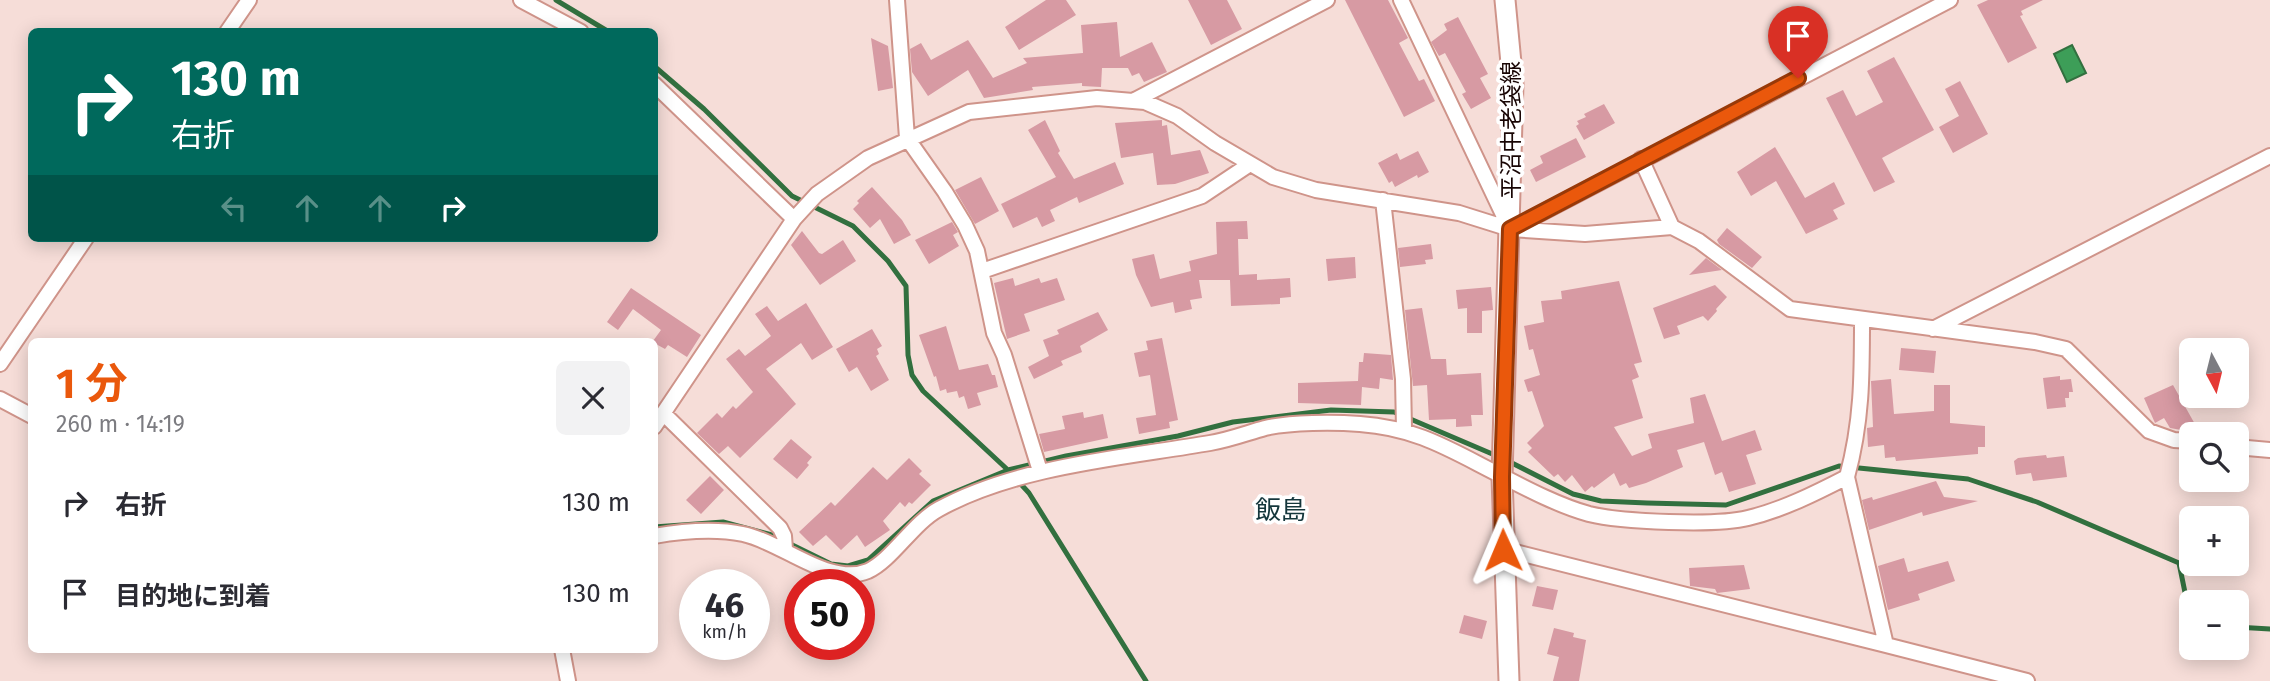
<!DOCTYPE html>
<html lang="ja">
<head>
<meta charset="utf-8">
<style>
	body { margin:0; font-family:"Fira Sans","Noto Sans JP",sans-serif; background:#f2f2f3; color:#2b2b33; height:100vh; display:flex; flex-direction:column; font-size:26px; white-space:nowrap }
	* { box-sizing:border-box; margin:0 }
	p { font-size:23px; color:#7c7c81 }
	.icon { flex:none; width:38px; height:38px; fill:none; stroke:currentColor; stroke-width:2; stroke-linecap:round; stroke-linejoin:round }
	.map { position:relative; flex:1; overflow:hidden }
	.drawer { position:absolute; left:28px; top:338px; width:630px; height:315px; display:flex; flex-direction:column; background:#fff; border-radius:10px; box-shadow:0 4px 18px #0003 }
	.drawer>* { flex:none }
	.banner { position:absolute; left:28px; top:28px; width:630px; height:214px; border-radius:10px; box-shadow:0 4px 18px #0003; background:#00695c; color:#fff; overflow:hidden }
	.needle { width:46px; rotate:173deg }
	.fabs { position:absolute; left:2179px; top:338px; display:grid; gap:14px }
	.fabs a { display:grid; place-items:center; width:70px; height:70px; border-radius:10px; background:#fff; box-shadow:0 4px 18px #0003; font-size:35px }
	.speed { position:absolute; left:679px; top:569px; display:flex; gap:14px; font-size:35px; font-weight:700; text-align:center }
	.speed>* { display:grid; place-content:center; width:91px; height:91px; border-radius:50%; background:#fff; box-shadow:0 4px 18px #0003; line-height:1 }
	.speed small { font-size:18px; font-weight:400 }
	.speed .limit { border:10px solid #d22; background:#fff; color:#111 }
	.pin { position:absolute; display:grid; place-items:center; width:60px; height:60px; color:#fff; margin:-72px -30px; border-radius:50% 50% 50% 0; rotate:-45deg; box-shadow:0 0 7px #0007 }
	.pin .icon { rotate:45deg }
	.me { position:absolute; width:77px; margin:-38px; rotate:359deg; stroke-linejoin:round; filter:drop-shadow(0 0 5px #0008) }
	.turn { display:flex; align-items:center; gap:24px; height:147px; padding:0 28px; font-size:32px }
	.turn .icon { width:91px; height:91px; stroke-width:2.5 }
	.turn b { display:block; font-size:49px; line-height:60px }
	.lanes { display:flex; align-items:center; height:66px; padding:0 28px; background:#0003; justify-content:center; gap:35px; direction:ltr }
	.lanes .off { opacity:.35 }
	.round { display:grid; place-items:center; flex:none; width:74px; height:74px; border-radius:10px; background:#f2f2f3 }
	.headline { display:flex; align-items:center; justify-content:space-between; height:119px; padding:0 28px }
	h1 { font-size:42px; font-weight:700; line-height:52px; color:#ea580c }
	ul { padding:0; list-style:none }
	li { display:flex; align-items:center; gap:21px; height:91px; padding:0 28px }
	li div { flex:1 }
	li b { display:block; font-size:26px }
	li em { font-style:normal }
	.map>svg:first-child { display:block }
</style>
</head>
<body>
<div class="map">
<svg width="2270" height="681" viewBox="0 0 2270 681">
	<rect width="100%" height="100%" fill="#f6ddd8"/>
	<path fill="#3d9e58" stroke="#32703f" stroke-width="2" d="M2072 45 2086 73 2067 82 2054 54Z"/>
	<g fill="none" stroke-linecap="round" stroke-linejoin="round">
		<path stroke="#32703f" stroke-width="5" d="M556 0 609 32
			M654 66 704 109 792 196 853 226 888 261 906 286 908 355 912 375 923 391 1009 471
			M1506 460 1573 494 1601 501 1647 503 1726 505 1839 466 1968 479 2037 502 2179 563 2191 622
			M1018 481 1029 493 1146 681
			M654 527 723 522 772 535 831 564 848 566 868 560 933 501 1008 470 1066 456 1178 436 1233 422 1331 410 1394 412 1497 456
			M2236 627 2270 629"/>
	</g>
	<path fill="#d79aa3" d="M1046 0H1066L1076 15 1019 50 1005 27Z
		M1188 0H1227L1242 29 1211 45Z
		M1345 0H1388L1408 38 1399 43 1419 81 1424 79 1435 101 1404 117Z
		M1988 0H2043L2021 11 2023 15 2020 16 2037 48 2008 63 1977 5Z
		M1458 17 1488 74 1480 78 1491 98 1471 109 1462 94 1466 92 1445 53 1439 56 1431 42 1447 30 1444 24Z
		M1117 22 1120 57 1152 42 1167 72 1144 82 1139 73 1132 76 1128 68H1102L1101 87 1082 86V83L1032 87 1033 90 984 98 968 70 928 96 912 72 910 49 921 43 931 60 968 40 993 78 1027 63 1023 58 1083 53 1081 25Z
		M871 38 888 46 893 88 878 91Z
		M1894 57 1934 130 1882 158 1895 182 1874 192 1826 98 1843 90 1856 116 1883 102 1867 71Z
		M1960 81 1988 134 1953 153 1939 127 1959 116 1945 89Z
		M1604 104 1615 123 1584 140 1576 126 1579 124 1577 121 1586 117 1584 114Z
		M1045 120 1060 151 1058 153 1074 179 1115 162 1124 184 1079 203 1077 197 1050 210 1055 221 1042 227 1037 217 1013 228 1001 204 1056 177 1028 130Z
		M1162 120V126L1167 125 1171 155 1200 150 1209 173 1175 184 1157 185 1153 153 1121 158 1115 123Z
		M1576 138 1586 157 1536 182 1530 170 1543 163 1540 156Z
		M1775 147 1805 198 1834 182 1845 204 1833 210 1838 219 1806 234 1776 181 1751 196 1737 172Z
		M1418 151 1429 172 1418 178 1417 175 1395 187 1392 181 1389 183 1378 163 1397 153 1400 160Z
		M981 177 999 211 975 224 955 190Z
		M872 187 902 220 911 235 894 244 880 219 870 228 853 209 859 203 857 201Z
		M1247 221 1248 239H1238L1239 275 1257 274V280L1290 278 1291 297 1280 298V304L1231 306 1230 280H1199L1202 298 1190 300 1192 309 1175 313 1173 302 1151 307 1136 275 1132 259 1154 254 1160 279 1191 271 1189 261 1217 254 1216 222Z
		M952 222 958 232 953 235 959 246 929 264 915 240Z
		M1727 228 1762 257 1752 268 1719 244 1717 240Z
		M802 231 819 253 822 254 843 240 856 261 820 285 791 245Z
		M1431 244 1433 259 1425 260 1426 264 1400 267 1398 248Z
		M1355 257 1356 278 1328 281 1326 259Z
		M1706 258 1722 270 1689 275Z
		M1013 278 1015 286 1039 278 1041 283 1057 278 1065 300 1024 314 1030 331 1007 339 994 283Z
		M1619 281 1642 362 1634 364 1639 377 1632 380 1643 418 1614 427 1632 456 1652 448 1648 434 1694 423 1690 398 1705 394 1722 441 1755 430 1762 450 1746 455 1756 484 1729 492 1722 472 1715 475 1704 442 1677 450 1683 467 1646 483 1629 488 1626 483 1620 486 1614 473 1594 488 1592 486 1585 492 1572 475 1565 482 1558 474 1554 477 1528 452 1532 448 1527 443 1544 426 1532 391 1528 392 1524 380 1540 375 1533 349 1529 350 1524 326 1544 322 1541 301 1562 299 1561 291Z
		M1715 285 1727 297 1716 309 1717 311 1708 321 1703 316 1677 326 1680 334 1664 339 1653 308Z
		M1491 287 1493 310 1482 311V333H1467V308L1458 309 1456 290Z
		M631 288 701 335 687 357 668 345 665 349 654 343 653 341 661 330 633 309 618 330 607 322Z
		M806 303 833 347 812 360 801 343 766 369 796 404 740 458 728 446 719 454 697 433 717 413 722 418 733 406 736 409 753 392 726 359 739 349 745 356 771 336 755 314 767 306 778 321Z
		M1422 308 1431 359H1446L1447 375 1481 373 1483 415H1471L1472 426 1456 427V419L1429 420 1427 385 1413 386 1405 310Z
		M1098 312 1108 330 1080 346 1082 352 1061 361 1063 365 1034 379 1028 367 1049 356 1043 340 1059 334 1057 330Z
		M946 326 959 370 988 364 992 375H995L998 387 977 393 981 405 968 409 964 396 959 398 957 391 947 393 946 389 940 391 936 376 934 377 919 335Z
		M872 329 882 346 877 349 879 354 876 356 889 380 871 391 857 367 849 372 836 349Z
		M1162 338 1178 420 1169 422 1170 428 1139 434 1136 418 1156 415 1150 375 1139 377 1134 353 1148 350 1146 341Z
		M1901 348 1936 351 1934 373 1899 370Z
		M1364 353 1391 355 1393 380 1380 378 1379 389 1362 387 1361 405 1298 403V383L1358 381 1359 362H1363Z
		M2060 376V380L2071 379 2073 392H2069V398H2065L2066 407 2047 409 2043 378Z
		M1891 379 1894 414 1934 411V385H1950V423L1985 426V447H1978V454L1896 461 1895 457 1885 458 1884 445 1868 447 1867 428 1873 427 1871 381Z
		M2173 385 2196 426 2187 431 2170 428 2164 418 2155 423 2144 398Z
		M1083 412 1084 418 1103 414 1108 438 1044 452 1039 434 1065 429 1062 416Z
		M791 439 812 457 807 463 809 465 797 479 773 459Z
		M2046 455 2047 458 2064 456 2067 477 2033 481 2031 473 2016 475 2014 461 2018 458Z
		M909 458 922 471 919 474 931 485 912 504 909 502 905 507 900 502 883 521 890 530 865 547 857 535 841 550 826 535 813 546 799 532 831 502 835 506 873 467 887 480Z
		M710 476 724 490 701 514 686 500Z
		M1936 481 1944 497 1978 501 1923 516 1922 512 1869 530 1862 500 1872 497 1873 500Z
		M1904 558 1908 572 1948 561 1955 581 1918 594 1920 600 1888 610 1878 566Z
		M1744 565 1750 589 1717 593 1715 589 1690 586 1689 568Z
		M1537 586 1558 590 1553 610 1532 606Z
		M1464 615 1487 621 1482 639 1459 633Z
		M1554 628 1574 633 1573 637 1586 640 1579 681H1553L1559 657 1547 654Z"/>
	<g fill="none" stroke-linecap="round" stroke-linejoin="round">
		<defs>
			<path id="minor" d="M521 0 581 32
				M897 0 907 138 945 192 965 225 977 251 994 333 1004 355 1040 471
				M1401 0 1508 225
				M227 32 249 0
				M654 84 794 219
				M1133 101 1327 0
				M1641 159 1672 227 1699 241 1790 309 2035 342 2066 349 2149 431 2174 440 2191 441
				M1383 200 1403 379 1404 429
				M1511 229 1950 0
				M982 271 1202 196 1250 164
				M1933 329 2270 156
				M0 364 86 238
				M0 399 32 416
				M664 414 780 528 784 536 785 549
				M654 427 794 219 817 194 868 158 969 112 1097 98 1145 102 1177 116 1215 143 1273 177 1316 190 1459 213 1510 229 1585 234 1672 227
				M2236 447 2270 450
				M1847 477 1886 645 2027 681
				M654 536C683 531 714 528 743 534 782 542 829 587 868 571 892 560 913 523 939 509 1018 466 1122 458 1210 443 1229 440 1247 433 1265 428 1291 422 1334 422 1360 424 1418 428 1452 451 1502 476 1529 490 1560 506 1589 514 1621 522 1717 526 1748 518 1782 510 1816 493 1847 477 1862 422 1862 376 1862 320
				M1503 549 1886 645
				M562 649 568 681"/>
			<path id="secondary" d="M1505 0 1513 84 1502 477 1509 681"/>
		</defs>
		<use href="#minor" stroke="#cf948a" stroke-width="18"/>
		<use href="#secondary" stroke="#cf948a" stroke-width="23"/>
		<use href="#minor" stroke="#fff" stroke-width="14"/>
		<use href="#secondary" stroke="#fff" stroke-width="19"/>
	</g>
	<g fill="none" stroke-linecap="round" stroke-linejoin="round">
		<defs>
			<path id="route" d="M1503 550 1502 477 1510 229 1798 78"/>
		</defs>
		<use href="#route" stroke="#983908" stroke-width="18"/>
		<use href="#route" stroke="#ea580c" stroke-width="12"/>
	</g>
	<g text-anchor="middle" stroke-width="7" stroke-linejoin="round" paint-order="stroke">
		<g font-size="23" fill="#180504" stroke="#fff">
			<text transform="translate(1511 130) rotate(-90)" y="8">平沼中老袋線</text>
		</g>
		<g font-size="26" fill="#15373c" stroke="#fff">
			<text x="1281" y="519">飯島</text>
		</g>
	</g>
</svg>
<div class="fabs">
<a><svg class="needle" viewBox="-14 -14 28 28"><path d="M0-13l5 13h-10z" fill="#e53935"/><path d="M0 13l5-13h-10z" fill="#7c7c81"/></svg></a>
<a><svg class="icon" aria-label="search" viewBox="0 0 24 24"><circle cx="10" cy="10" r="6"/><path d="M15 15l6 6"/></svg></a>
<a>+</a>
<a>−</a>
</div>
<div class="speed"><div>46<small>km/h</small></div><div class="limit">50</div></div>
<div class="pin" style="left:1798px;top:78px;background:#d93025"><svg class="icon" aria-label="arrive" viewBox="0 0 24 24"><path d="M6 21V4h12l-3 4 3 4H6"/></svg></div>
<svg class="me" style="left:1503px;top:550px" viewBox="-20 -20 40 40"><path d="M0-17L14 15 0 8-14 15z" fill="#ea580c" stroke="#fff" stroke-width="4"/></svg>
<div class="banner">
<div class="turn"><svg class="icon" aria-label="right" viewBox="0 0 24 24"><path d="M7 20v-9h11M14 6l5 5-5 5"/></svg><div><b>130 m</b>右折</div></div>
<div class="lanes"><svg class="icon off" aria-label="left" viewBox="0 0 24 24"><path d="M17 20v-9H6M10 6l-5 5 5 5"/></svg><svg class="icon off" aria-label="ahead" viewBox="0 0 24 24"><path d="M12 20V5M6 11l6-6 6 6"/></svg><svg class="icon off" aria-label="ahead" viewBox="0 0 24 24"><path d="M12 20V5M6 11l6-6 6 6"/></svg><svg class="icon" aria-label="right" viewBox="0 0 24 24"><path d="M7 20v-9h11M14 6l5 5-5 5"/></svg></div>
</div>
<section class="drawer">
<div class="headline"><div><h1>1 分</h1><p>260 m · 14:19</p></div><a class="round"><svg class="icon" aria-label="close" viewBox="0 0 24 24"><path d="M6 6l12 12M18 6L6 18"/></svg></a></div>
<ul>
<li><svg class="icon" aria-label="right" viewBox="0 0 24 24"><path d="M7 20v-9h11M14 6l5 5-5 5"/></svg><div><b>右折</b></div><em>130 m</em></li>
<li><svg class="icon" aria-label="arrive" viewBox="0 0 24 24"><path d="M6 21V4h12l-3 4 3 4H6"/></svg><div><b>目的地に到着</b></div><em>130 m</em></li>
</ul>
</section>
</div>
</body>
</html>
